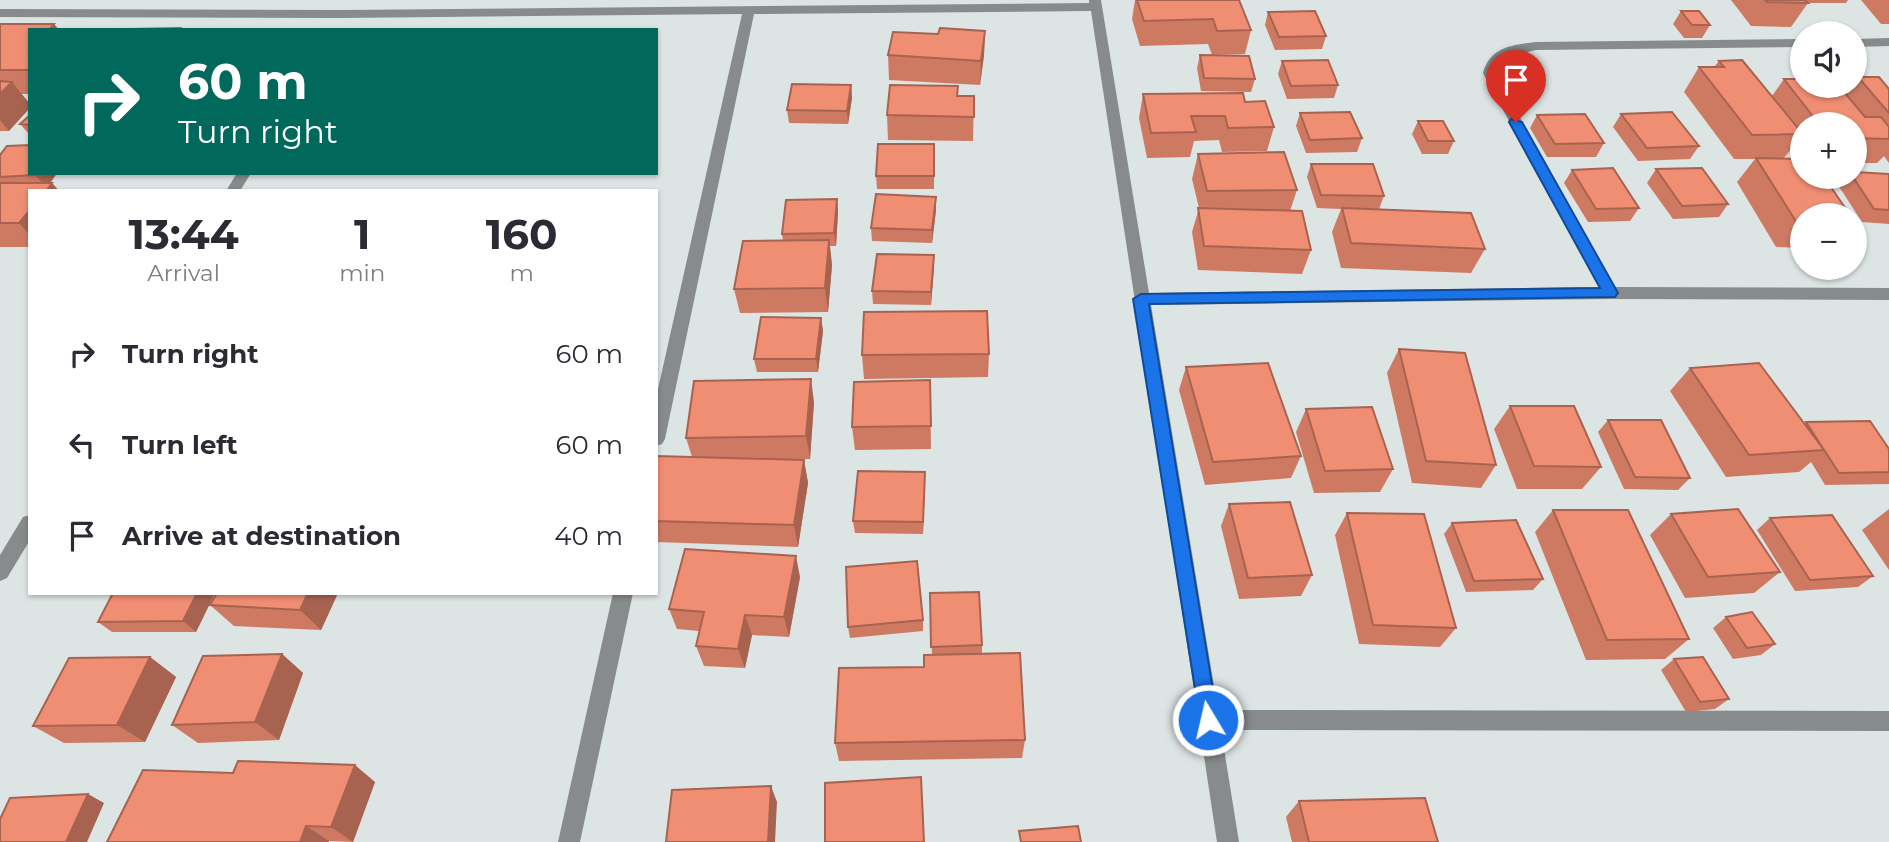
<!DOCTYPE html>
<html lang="en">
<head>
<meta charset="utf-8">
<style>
	body { margin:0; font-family:Montserrat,sans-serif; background:#f2f2f3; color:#2b2b33; height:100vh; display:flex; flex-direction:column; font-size:26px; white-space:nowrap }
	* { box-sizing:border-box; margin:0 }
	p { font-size:23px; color:#7c7c81 }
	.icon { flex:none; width:38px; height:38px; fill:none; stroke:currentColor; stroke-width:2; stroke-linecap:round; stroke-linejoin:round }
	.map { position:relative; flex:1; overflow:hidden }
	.side { position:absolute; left:28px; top:189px; width:630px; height:406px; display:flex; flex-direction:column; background:#fff; border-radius:0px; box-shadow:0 2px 5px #0004 }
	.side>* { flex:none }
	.guide { position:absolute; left:28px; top:28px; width:630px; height:147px; border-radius:0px; box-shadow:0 2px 5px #0004; background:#00695c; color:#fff; overflow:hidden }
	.tools { position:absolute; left:1790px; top:21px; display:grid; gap:14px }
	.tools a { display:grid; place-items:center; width:77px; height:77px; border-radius:50%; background:#fff; box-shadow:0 2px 5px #0004; font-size:35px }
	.pin { position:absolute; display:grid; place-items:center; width:60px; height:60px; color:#fff; margin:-72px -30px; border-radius:50% 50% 50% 0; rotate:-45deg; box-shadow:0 0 7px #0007 }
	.pin .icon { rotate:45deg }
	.me { position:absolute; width:77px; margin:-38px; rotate:351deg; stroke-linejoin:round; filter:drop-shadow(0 0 5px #0008) }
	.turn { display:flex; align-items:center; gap:24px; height:147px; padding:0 35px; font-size:32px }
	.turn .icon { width:91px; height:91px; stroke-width:2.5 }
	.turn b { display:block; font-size:49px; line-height:60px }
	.eta { display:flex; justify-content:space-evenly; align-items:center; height:119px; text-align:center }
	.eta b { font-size:42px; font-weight:700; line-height:49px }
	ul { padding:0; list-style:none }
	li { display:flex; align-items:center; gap:21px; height:91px; padding:0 35px }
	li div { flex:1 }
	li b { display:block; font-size:26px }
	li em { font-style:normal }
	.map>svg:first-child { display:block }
</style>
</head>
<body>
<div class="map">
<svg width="1889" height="842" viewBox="0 0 1889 842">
	<rect width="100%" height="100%" fill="#dde4e4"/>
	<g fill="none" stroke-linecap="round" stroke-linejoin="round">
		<path fill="#888b8b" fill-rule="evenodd" d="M1089 0H1101L1149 293 1599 287 1483 73C1490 47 1512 45 1536 42L1802 39V47L1536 50 1504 57 1495 73 1615 287 1889 288V300L1610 299 1151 305 1218 710 1889 711V731L1221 730 1239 842H1217L1091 11 754 14 665 439 662 444 656 446V398L742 14 341 18 0 17V9L341 10 1089 3Z
			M1889 38V46L1855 47V39Z
			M237 173H251L240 191H226Z
			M30 515V540L7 578 0 581V555L23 517Z
			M613 593H633L580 842H558Z"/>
	</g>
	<path fill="#ce7a63" d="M1135 0H1239L1251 30 1245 54 1212 55 1208 44 1140 46 1132 19Z
		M1731 0H1848L1846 3H1808L1791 27 1751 26Z
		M1861 0H1889V24H1881Z
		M1681 11 1710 25 1702 38H1684L1673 24Z
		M1268 12 1326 36 1322 49 1275 50 1265 25Z
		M0 24H54L59 30H30V94H22L9 131H0Z
		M985 31 984 55 980 85 889 80 888 55 938 34Z
		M1200 55 1255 79 1251 92 1201 91 1197 68Z
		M1282 61 1338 85 1334 98 1287 99 1278 74Z
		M1719 61 1772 96 1784 79 1845 93 1851 86H1855V81L1858 77 1889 89V163L1884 156 1877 163H1855V124H1802V152L1796 143 1784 158 1802 215V248L1776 247 1737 182 1755 159H1734L1684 92 1699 67H1714Z
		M851 85 852 98 848 124 789 123 787 110Z
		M1143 94 1245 102 1274 127 1267 151 1222 152 1219 140 1194 141 1190 157 1147 158 1139 118Z
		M957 96H974L973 141 888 140 887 115Z
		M1300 113 1362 138 1357 152 1306 153 1296 126Z
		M1621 114 1699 146 1690 159 1638 161 1613 127Z
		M30 115V135L20 124Z
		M1537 115 1604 143 1596 157H1547L1530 128Z
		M1418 121 1454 141 1448 154H1422L1412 134Z
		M934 144V189H877L876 176Z
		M1198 154 1297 190 1290 211 1311 250 1302 274 1198 270 1192 232 1199 208 1192 179Z
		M0 155 57 173 50 183H52L59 191H30V247H0Z
		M1311 164 1384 196 1379 209 1485 249 1471 273 1341 268 1332 232 1341 209 1317 208 1307 177Z
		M1656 169 1728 204 1719 217 1673 219 1647 183Z
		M1572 170 1639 208 1630 221 1588 222 1564 183Z
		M1889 174V224L1862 222 1838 185 1846 177Z
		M837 199 838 212 836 246H830L832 265 828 312 740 313 734 289 783 241 782 234Z
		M936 210 932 243 872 241 871 228Z
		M934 255 931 305 873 304 872 291Z
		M821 318 823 331 818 372H757L754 359Z
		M1399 349 1496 465 1481 488 1412 483 1387 373Z
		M989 354 988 377 864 379 862 355Z
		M1186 367 1301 456 1291 478 1205 485 1179 390Z
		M1690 368 1805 423 1806 422 1889 449V484L1825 485 1811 462 1799 472 1726 477 1670 391Z
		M930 380 931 449 855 450 852 427Z
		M814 402 810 459H776L804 460 808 483 798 547 656 542V456L692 457 686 438Z
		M1510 406 1601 467 1582 489H1517L1494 429Z
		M1306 409 1393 469 1380 492 1314 493 1296 432Z
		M1608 420 1690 478 1678 490 1624 489 1598 432Z
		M925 484 923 534 855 533 853 521Z
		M1229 504 1312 575 1301 596 1239 599 1221 526Z
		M1889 509V570L1862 530Z
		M1553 510 1689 639 1665 659 1586 660 1535 532Z
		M1347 513 1456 628 1440 647 1359 644 1335 535Z
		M1671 514 1780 572 1754 593 1685 598 1650 535Z
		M1770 518 1873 576 1858 587 1795 591 1757 530Z
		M1452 523 1543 579 1533 590 1466 592 1444 534Z
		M800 577 789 637 752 635 745 668 704 666 696 646 699 631 677 629 669 609Z
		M113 593H215L196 632H112L98 622Z
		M217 593H338L321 630 234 626 210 605Z
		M930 593 982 645V654L1025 740 1022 758 839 761 835 743 924 667 932 654Z
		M1726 617 1775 644 1761 655 1733 659 1713 628Z
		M923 620V631L850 638 848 627Z
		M282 654 303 673 279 740 198 743 172 725Z
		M150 657 176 677 145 742 64 743 33 726Z
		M1674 659 1729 699 1715 709 1686 712 1661 670Z
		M375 782 353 842 329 841V842H107Z
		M1299 801 1438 842H1292L1286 817Z"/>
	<path fill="#a86350" d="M54 24 59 30H49Z
		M985 31 984 55 980 85 981 61Z
		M12 82 30 104V108L9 131 0 120V94Z
		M851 85 852 98 848 124 847 111Z
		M37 173H57L47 188 35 175Z
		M52 183 59 191H46Z
		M936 197V210L932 243V230Z
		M837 199 838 212 836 246 834 233Z
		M30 210V235L19 223Z
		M829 240 832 265 828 312 825 288Z
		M934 255V268L931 305V292Z
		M821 318 823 331 818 372 816 359Z
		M811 379 814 402 810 459 806 436Z
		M804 460 808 483 798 547 794 525Z
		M925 472V484L923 534V522Z
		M796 556 800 577 789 637 784 617Z
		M197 593H215L196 632 183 621Z
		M308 593H338L321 630 300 610Z
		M745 615 752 635 745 668 738 649Z
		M282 654 303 673 279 740 255 722Z
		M150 657 176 677 145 742 117 725Z
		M355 765 375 782 353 842 331 827Z
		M771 786 777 802 775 842H768Z
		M88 794 104 803 87 842H66Z
		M306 826 329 841V842H300Z"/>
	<path fill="#f08e73" stroke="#a86350" stroke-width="2" d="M1137 0H1239L1251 30 1217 31 1213 19 1144 21Z
		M1765 0H1805L1808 3 1767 2Z
		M1315 11 1326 36 1279 37 1268 12Z
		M1681 11H1699L1710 25H1692Z
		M0 24H54L49 30H30V51L28 52H30V70H0Z
		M180 28 178 30H133V29Z
		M940 28 985 31 981 61 888 55 893 32 938 34Z
		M1200 55 1249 56 1255 79 1204 78Z
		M1328 60 1338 85 1291 86 1282 61Z
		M1742 60 1802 133V134L1752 135 1699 67H1724L1719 61Z
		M1858 77H1879L1889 89V113Z
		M1784 79H1802V86H1839L1865 117H1881L1889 127V139L1855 138V124H1819Z
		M0 81 12 82 0 94Z
		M792 84 851 85 847 111 787 110Z
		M890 85 958 86 957 96H974V117L887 115Z
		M1243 93 1245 102 1265 101 1274 127 1228 128 1225 116H1191L1196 132 1151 133 1143 94Z
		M1350 112 1362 138 1310 140 1300 113Z
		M1672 112 1699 146 1647 148 1621 114Z
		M1585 114 1604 143 1555 144 1537 115Z
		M30 115V125L20 124Z
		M1418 121H1443L1454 141H1428Z
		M878 144H934V176H876Z
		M30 145V173H37L35 175 0 177V155L7 146Z
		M1284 152 1297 190 1207 191 1198 154Z
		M1756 158 1802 159V177H1824L1850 215H1802V223H1797Z
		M1311 164H1373L1384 196 1321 195Z
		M1613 168 1639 208 1596 209 1572 170Z
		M1702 168 1728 204 1682 206 1656 169Z
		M1855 172 1889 174V210L1874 209 1853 177H1855Z
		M0 183H52L46 191H30V210L19 223H0Z
		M876 194 936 197 932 230 871 228Z
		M837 199 834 233 782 234 786 200Z
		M1198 208 1302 211 1311 250 1204 246Z
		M1342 208 1471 213 1485 249 1351 243Z
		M829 240 825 288 734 289 743 241Z
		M877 254 934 255 931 292 872 291Z
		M987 311 989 354 862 355 864 312Z
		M761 317 821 318 816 359H754Z
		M1399 349 1465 353 1496 465 1426 461Z
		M1268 363 1301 456 1213 462 1186 367Z
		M1759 363 1824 450 1749 455 1690 368Z
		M811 379 806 436 686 438 694 381Z
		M930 380 931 426 852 427 854 382Z
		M1510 406H1574L1601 467 1534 466Z
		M1372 407 1393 469 1325 471 1306 409Z
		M1608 420H1661L1690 478 1635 477Z
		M1870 421 1889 449V472L1839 473 1806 422Z
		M656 456 804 460 794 525 656 521Z
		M858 471 925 472 923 522 853 521Z
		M1290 502 1312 575 1248 578 1229 504Z
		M1738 509 1780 572 1708 577 1671 514Z
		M1553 510H1628L1689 639 1607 640Z
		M1347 513 1424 514 1456 628 1373 625Z
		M1832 515 1873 576 1810 580 1770 518Z
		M1516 520 1543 579 1474 581 1452 523Z
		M685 549 796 556 784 617 745 615 738 649 696 646 704 612 669 609Z
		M917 561 923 620 848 627 846 567Z
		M979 592 982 645 931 647 930 593Z
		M113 593H197L183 621 98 622Z
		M217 593H308L300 610 210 605Z
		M1752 612 1775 644 1747 648 1726 617Z
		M1020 653 1025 740 835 743 839 668 924 667V655Z
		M282 654 255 722 172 725 203 656Z
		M150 657 117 725 33 726 69 658Z
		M1703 657 1729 699 1700 702 1674 659Z
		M238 761 355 765 331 827 306 826 300 842H107L143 770 233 773Z
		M921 777 924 842H825V783Z
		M771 786 768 842H666L672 790Z
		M88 794 66 842H0V819L10 798Z
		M1425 798 1438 842H1309L1299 801Z
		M1078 826 1081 842H1021L1019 831Z"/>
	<path fill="#1a73e8" stroke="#114b97" stroke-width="2" d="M1511 119 1522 122 1618 293 1615 297 1149 304 1218 720 1215 726 1208 729 1201 726 1133 299 1141 294 1600 288 1509 122Z"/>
</svg>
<div class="tools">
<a><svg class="icon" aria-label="sound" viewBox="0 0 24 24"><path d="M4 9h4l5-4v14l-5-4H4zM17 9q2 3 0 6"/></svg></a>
<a>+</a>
<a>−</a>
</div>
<div class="pin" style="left:1516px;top:122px;background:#d93025"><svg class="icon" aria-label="arrive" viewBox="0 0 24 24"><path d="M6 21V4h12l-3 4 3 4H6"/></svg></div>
<svg class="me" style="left:1208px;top:720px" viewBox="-20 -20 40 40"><circle r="17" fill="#1a73e8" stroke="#fff" stroke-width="3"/><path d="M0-11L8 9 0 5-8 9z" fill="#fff"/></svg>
<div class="guide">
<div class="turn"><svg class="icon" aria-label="right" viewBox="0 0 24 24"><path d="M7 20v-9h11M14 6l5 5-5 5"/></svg><div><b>60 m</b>Turn right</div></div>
</div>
<section class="side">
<div class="eta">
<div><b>13:44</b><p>Arrival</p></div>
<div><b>1</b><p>min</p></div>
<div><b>160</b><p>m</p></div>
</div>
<ul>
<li><svg class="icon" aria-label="right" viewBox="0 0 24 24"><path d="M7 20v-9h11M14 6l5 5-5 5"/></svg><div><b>Turn right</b></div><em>60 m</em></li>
<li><svg class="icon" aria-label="left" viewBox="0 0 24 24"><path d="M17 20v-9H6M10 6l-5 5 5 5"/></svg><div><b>Turn left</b></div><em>60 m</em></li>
<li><svg class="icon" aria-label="arrive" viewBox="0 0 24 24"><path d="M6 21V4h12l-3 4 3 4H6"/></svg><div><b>Arrive at destination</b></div><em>40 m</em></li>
</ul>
</section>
</div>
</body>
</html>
